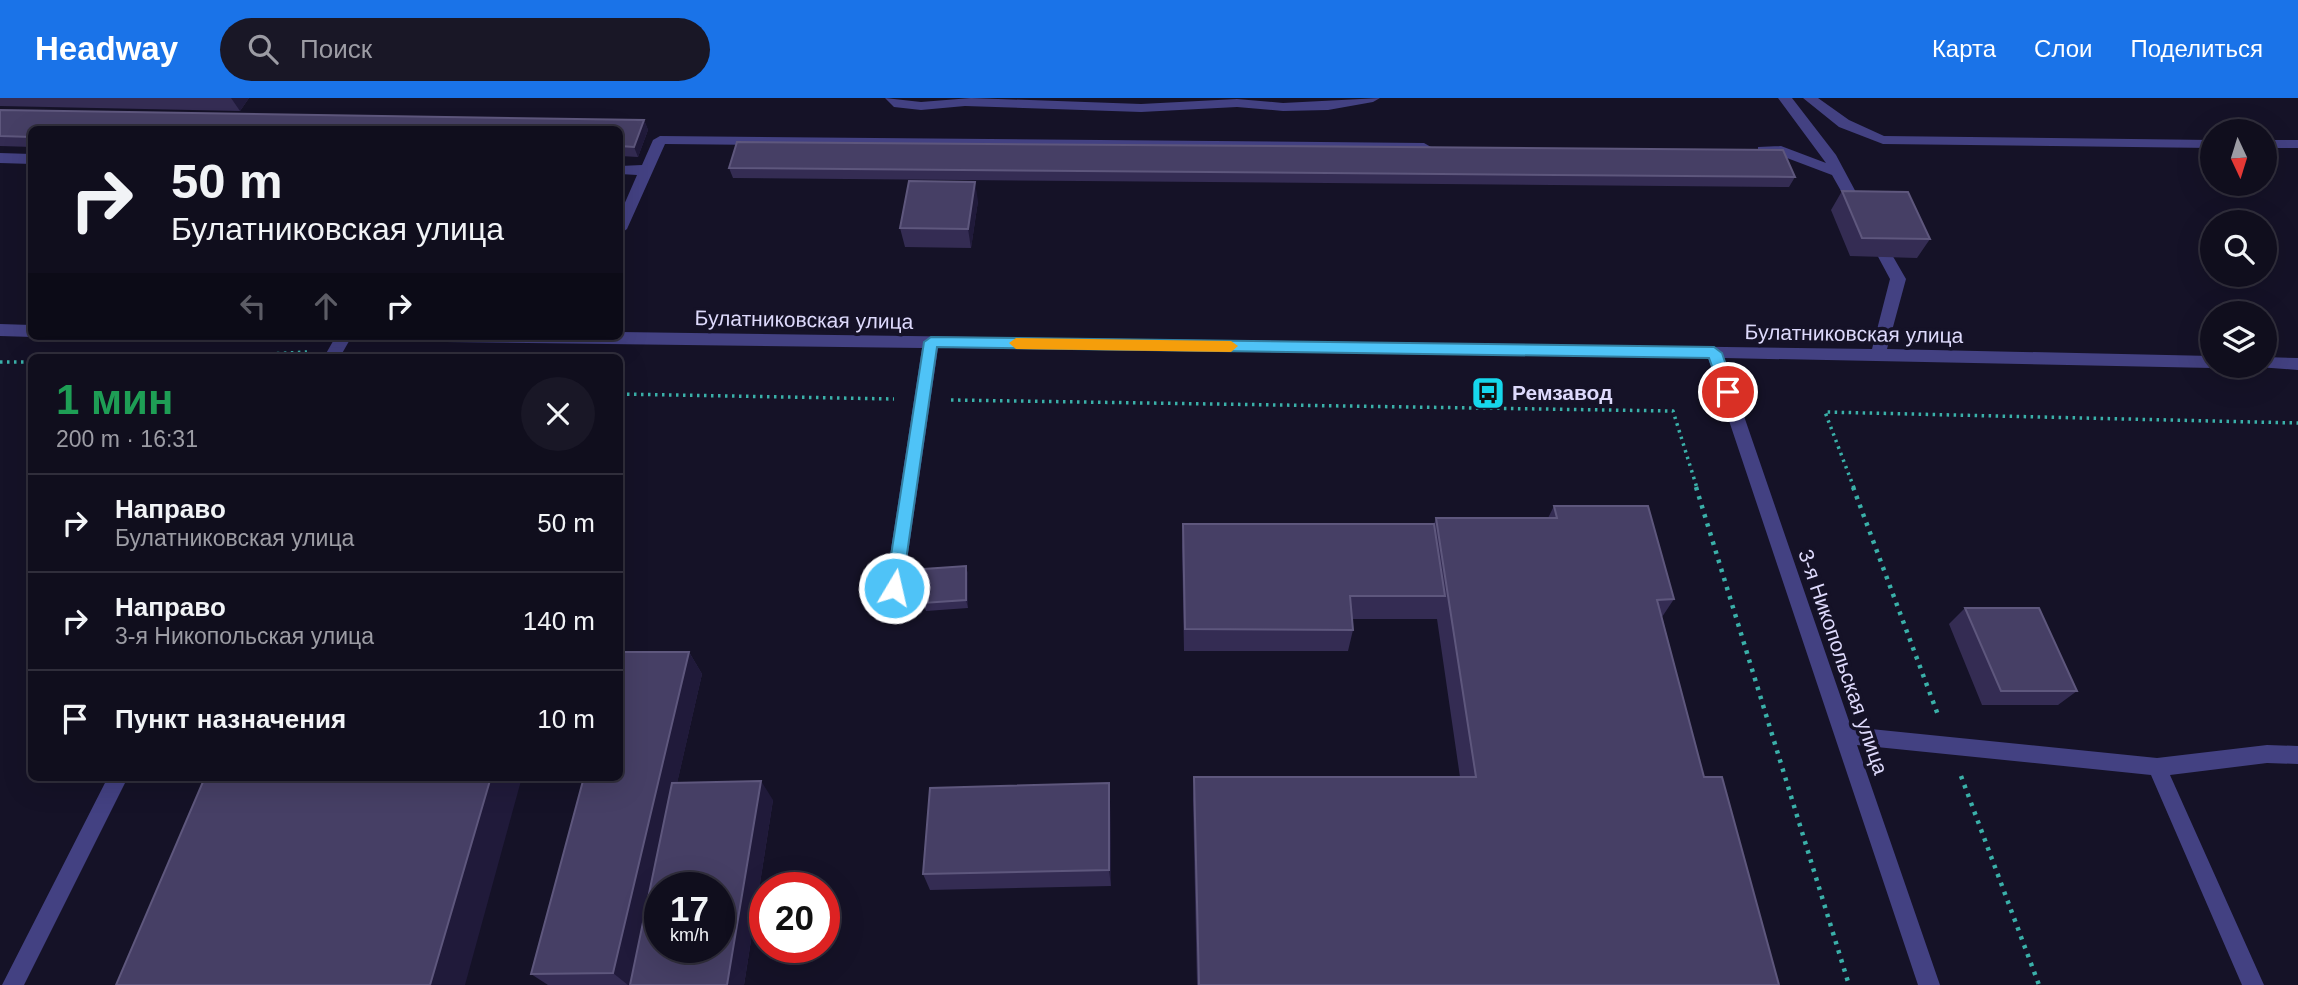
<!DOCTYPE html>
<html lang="ru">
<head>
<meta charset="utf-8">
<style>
	body { margin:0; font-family:Arial,sans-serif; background:#191726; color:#f1f3f6; height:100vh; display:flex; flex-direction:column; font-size:26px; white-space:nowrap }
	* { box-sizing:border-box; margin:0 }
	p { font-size:23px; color:#9c9ca4 }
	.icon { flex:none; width:38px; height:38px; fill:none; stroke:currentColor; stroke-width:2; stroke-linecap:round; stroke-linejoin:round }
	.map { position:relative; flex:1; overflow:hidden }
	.details { position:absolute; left:28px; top:256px; width:595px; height:427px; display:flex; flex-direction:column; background:#100e1d; border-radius:10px; box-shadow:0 7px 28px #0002,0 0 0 2px #302e3b }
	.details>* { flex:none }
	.banner { position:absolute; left:28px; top:28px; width:595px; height:214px; border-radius:10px; box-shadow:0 7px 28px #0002,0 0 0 2px #302e3b; background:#100e1d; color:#f1f3f6; overflow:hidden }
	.needle { width:46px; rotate:176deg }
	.fabs { position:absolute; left:2200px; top:21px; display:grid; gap:14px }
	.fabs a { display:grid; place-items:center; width:77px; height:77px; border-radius:50%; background:#100e1d; box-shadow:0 7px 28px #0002,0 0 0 2px #302e3b; font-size:35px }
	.speed { position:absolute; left:644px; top:774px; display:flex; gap:14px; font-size:35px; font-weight:700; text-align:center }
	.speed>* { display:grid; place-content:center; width:91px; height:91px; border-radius:50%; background:#100e1d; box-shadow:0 7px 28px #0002,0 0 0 2px #302e3b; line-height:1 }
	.speed small { font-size:18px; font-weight:400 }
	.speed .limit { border:10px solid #d22; background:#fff; color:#111 }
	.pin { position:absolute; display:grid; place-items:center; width:60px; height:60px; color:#fff; margin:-30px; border:4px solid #fff; border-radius:50%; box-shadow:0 2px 7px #0007 }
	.me { position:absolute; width:77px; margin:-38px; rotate:9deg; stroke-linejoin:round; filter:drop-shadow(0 0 5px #0008) }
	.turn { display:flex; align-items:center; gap:24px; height:147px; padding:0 28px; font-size:32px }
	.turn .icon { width:91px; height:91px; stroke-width:2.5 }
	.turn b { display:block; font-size:49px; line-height:60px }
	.lanes { display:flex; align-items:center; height:66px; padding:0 28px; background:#0003; justify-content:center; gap:35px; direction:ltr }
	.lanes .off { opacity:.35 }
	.round { display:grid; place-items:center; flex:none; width:74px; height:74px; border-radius:37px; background:#191726 }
	.head { display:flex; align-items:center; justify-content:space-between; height:119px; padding:0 28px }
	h1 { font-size:42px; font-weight:600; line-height:52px; color:#1e9e55 }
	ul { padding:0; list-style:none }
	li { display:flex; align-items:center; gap:21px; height:98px; padding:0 28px; border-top:2px solid #302e3b }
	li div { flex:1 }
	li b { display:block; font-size:26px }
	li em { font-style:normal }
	header { display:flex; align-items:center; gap:42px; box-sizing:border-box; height:98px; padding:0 35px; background:#1a73e8; color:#fff }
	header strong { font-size:33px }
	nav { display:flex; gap:38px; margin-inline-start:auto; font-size:24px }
	.search { width:490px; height:63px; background:#191726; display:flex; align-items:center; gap:18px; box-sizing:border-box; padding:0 24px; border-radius:38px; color:#9c9ca4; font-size:26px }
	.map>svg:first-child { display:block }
</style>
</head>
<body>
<header>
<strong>Headway</strong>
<div class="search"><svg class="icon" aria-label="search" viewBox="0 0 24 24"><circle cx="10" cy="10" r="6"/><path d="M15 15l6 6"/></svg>Поиск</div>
<nav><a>Карта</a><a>Слои</a><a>Поделиться</a></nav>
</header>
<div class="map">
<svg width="2298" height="887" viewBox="0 0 2298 887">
	<rect width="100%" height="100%" fill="#151227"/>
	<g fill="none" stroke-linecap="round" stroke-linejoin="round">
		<path stroke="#3ab0a9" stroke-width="3.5" stroke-dasharray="2.5 4.5" stroke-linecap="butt" d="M207 259 307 254
			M0 264H32
			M620 296 894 301
			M951 302 1673 313 1697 390
			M1854 390 1825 314 2298 325"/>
		<path stroke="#3ab0a9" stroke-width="4.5" stroke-dasharray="3.5 6" stroke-linecap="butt" d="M1696 389 1849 887
			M1853 389 1938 617
			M1961 678 2039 887"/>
		<path fill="#434182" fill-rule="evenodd" d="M885 0 921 4 971 0 1141 6 1237 1 1283 5 1380 0 1373 4 1328 12 1283 13 1237 9 1141 14 965 8 921 12 894 9Z
			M1778 0H1792L1836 57 1866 113 1864 116H1854L1832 77 1779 57 1758 55V49L1781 48 1826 65Z
			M1803 0H1818L1849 22 1884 38 2212 42V50L1883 46 1839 29Z
			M660 38 1424 45 1431 49 1424 53 665 46 627 131 620 136V116L637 77 620 76V68L642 67 653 42Z
			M2264 42H2298V50H2264Z
			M0 55 32 56V66L0 65Z
			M1875 135 1880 136 1906 181 1887 251 2212 258V268H2218L2212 270 1724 260 1851 629 2157 660 2267 647 2298 648V666L2267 665 2170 677 2264 887H2242L2151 677 1857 647 1940 887H1918L1708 260 938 250 903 490 900 495 894 498 888 495 885 490 922 250 446 244 438 238H620V234L1872 251 1890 181 1868 140Z
			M0 226 32 227V238H34L32 239 0 238Z
			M336 238H352L340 259H324Z
			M2264 259 2298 260V272L2258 269 2264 268Z
			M108 679H128L24 887H2Z"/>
	</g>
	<path fill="#342c53" d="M0 0H249L240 13 0 8Z
		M0 12 644 22 648 32 638 59 620 58V32H32V49L0 48Z
		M729 70 1795 79 1789 89 733 80Z
		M1842 93 1930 141 1917 160 1850 158 1831 112Z
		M978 103 971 150 905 149 900 130Z
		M1554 408 1674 501 1662 519 1704 679 1779 887H1197L1193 702 1194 679H1460L1437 521H1352L1353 532 1348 553H1184L1182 449 1183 426H1434L1436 420H1548Z
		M966 468 968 477V510L926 513 923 505Z
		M1965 510 2077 593 2058 607H1982L1949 526Z
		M689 554 702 576 677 685 773 702 744 887H548L531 876Z
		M1110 703 1111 788 930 792 923 776Z"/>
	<path fill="#201a3a" d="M231 0H249L240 13Z
		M644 22 648 32 638 59 634 49Z
		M975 84 978 103 971 150 968 131Z
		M966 468 968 477V510L966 502Z
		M689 554 702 576 631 887H628L613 875Z
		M491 679H522L465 887H430Z
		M761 683 773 702 744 887H727Z
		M1109 685 1110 703 1111 788 1109 772Z"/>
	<path fill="#463f65" stroke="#5e577d" stroke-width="2" fill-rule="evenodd" d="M0 12 644 22 634 49 620 48V32H32V39L0 38Z
		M737 44 1783 52 1795 79 729 70Z
		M909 83 975 84 968 131 900 130Z
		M1842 93 1908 94 1930 141 1862 140Z
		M1554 408H1648L1674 501 1657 502 1704 679H1722L1779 887H1199L1194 679H1476L1436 420H1557Z
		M1183 426H1434L1445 498H1350L1353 532 1185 531Z
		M966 468V502L923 505 924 471Z
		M1965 510H2039L2077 593H2001Z
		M620 554H689L613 875 531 876 584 679H620Z
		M205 679H491L430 887H116Z
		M761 683 727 887H630L672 685ZM660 789H719V849H660Z
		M1109 685V772L923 776 930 690Z"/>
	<path fill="#4fc3f7" stroke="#337fa1" stroke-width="2" d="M931 239 1714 249 1722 255 1735 294 1728 299 1723 298 1709 260 937 249 902 490 900 495H888L886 490 924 244Z"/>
	<path fill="#f59e0b" d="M1016 240 1231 243 1238 248 1231 254 1016 251 1009 245Z"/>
	<defs>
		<symbol id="bus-square" viewBox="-11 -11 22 22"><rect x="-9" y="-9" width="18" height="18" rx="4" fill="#16d7ec" stroke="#151227"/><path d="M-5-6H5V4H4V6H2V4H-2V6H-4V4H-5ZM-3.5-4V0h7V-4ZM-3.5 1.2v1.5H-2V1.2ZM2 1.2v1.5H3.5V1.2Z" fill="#111"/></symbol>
	</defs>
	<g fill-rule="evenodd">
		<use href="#bus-square" x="1469" y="276" width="38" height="38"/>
	</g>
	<g text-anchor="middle" stroke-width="7" stroke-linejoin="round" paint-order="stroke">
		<g font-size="21" fill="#dedafc" stroke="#151227">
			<text transform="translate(804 222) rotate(1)" y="7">Булатниковская улица</text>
			<text transform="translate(1854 236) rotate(1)" y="7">Булатниковская улица</text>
			<text transform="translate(1843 564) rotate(71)" y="7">3-я Никопольская улица</text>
		</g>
		<g font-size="21" font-weight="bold" fill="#dedafc" stroke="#151227" text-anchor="start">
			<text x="1512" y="302">Ремзавод</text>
		</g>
	</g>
</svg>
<div class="fabs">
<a><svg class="needle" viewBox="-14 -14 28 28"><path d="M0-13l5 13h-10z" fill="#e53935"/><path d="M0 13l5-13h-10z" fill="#9c9ca4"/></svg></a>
<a><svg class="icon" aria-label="search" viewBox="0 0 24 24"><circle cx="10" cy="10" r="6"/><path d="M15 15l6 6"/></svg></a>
<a><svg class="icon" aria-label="layers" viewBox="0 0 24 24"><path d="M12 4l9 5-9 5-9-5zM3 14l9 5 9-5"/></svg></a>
</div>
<div class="speed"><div>17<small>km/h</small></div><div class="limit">20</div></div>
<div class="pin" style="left:1728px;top:294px;background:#d93025"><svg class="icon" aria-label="arrive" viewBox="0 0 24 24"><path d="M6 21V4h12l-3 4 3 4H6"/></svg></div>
<svg class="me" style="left:894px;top:490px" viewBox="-20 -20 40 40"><circle r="17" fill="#4fc3f7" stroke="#fff" stroke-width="3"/><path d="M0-11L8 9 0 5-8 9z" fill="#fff"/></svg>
<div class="banner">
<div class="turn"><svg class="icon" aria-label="right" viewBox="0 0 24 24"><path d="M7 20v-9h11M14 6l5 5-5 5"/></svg><div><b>50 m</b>Булатниковская улица</div></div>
<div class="lanes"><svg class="icon off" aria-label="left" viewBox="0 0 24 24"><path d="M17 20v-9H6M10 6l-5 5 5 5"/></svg><svg class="icon off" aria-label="ahead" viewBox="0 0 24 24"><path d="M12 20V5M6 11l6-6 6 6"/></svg><svg class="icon" aria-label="right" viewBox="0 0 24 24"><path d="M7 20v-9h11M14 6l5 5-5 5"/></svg></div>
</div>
<section class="details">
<div class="head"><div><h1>1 мин</h1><p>200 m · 16:31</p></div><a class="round"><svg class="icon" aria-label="close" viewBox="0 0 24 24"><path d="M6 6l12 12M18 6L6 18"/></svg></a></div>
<ul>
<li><svg class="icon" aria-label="right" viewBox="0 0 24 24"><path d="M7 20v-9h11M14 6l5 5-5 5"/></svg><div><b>Направо</b><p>Булатниковская улица</p></div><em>50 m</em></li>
<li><svg class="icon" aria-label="right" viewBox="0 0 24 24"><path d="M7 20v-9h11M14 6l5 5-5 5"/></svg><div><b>Направо</b><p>3-я Никопольская улица</p></div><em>140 m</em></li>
<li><svg class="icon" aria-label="arrive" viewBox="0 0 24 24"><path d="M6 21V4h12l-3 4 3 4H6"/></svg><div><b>Пункт назначения</b></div><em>10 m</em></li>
</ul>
</section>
</div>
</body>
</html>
